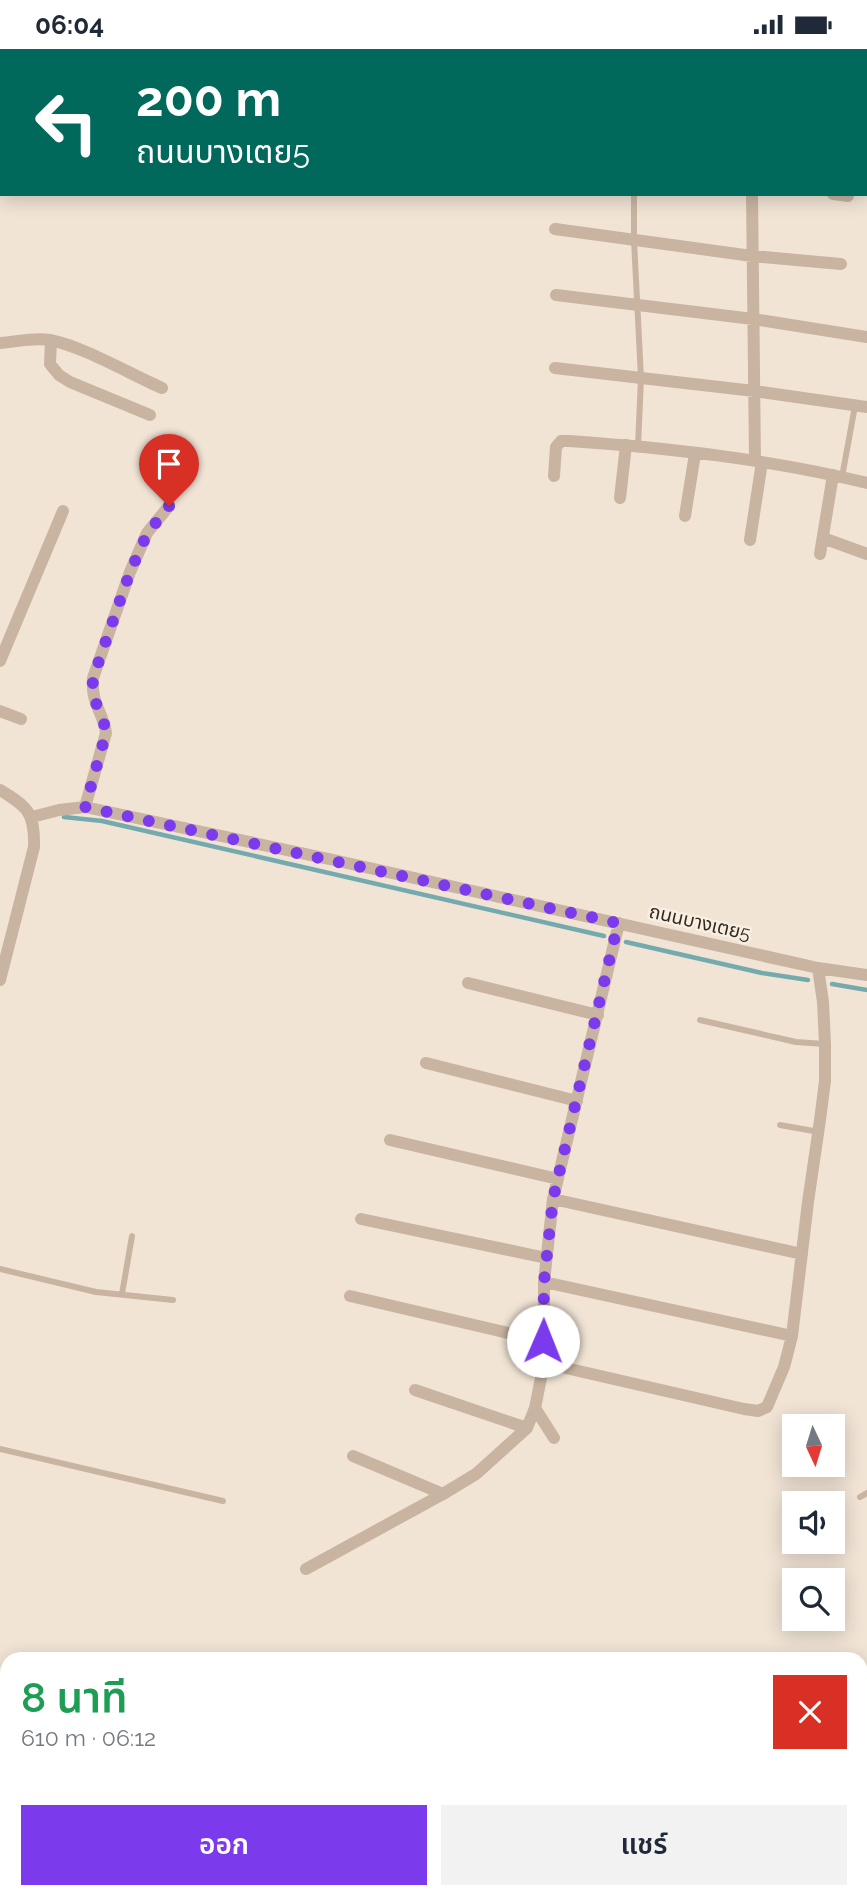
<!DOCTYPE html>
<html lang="th">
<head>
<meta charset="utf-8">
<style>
	body { margin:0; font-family:Raleway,"Noto Sans Thai",sans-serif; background:#f2f2f3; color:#1f2937; height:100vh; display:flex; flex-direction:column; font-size:26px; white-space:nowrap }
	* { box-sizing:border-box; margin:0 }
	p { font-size:23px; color:#747a83 }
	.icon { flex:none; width:38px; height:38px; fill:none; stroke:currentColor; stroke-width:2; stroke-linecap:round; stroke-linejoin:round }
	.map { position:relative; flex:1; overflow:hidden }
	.details { position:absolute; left:0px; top:1603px; width:868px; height:247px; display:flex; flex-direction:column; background:#fff; border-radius:21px 21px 0 0; box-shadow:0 4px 18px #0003 }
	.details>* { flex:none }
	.guide { position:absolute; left:0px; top:0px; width:868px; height:147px; box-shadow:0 4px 18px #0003; background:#00695c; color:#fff; overflow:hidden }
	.needle { width:46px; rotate:176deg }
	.controls { position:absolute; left:782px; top:1365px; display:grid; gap:14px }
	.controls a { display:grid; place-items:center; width:63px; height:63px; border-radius:0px; background:#fff; box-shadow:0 4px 18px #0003; font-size:35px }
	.pin { position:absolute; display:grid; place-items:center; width:60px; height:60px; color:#fff; margin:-72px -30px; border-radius:50% 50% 50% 0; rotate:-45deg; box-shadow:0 0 7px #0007 }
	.pin .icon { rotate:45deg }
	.me { position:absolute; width:77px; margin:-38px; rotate:1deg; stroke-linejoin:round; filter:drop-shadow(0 0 5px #0008) }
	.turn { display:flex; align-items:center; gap:24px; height:147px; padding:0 21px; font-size:32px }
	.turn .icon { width:91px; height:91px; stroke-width:2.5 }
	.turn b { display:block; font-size:49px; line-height:60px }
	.round { display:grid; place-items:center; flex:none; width:74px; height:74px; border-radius:0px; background:#f2f2f3 }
	.head { display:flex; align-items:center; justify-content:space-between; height:119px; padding:0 21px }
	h1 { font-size:42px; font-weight:600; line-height:52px; color:#1e9e55 }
	.cta { display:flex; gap:14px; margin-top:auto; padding:14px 21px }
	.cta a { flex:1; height:80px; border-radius:0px; background:#7c3aed; color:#fff; font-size:28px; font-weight:600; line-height:80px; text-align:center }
	.cta a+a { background:#f2f2f3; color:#1f2937 }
	.status { display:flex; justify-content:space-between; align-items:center; height:49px; padding:0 35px; background:#fff; direction:ltr }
	.status svg { height:19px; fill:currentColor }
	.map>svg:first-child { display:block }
</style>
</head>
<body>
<div class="status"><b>06:04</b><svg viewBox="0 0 49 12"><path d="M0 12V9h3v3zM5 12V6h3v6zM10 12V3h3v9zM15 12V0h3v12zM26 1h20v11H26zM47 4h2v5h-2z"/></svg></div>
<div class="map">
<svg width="867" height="1849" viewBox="0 0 867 1849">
	<rect width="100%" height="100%" fill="#f1e4d5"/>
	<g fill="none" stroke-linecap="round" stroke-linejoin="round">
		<path stroke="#74aaae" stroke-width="4.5" d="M64 768 102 772 604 887
			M626 893 762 924 808 931
			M832 935 867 941
			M864 1836 867 1819"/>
		<path stroke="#c9b4a1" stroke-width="6" d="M709 2V0
			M810 2V0
			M634 145V191L641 329 638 397
			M842 428 855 357
			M700 971 796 993 825 995
			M780 1076 819 1083
			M0 1220 96 1243 173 1251
			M122 1245 132 1187
			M0 1400 223 1452
			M860 1448 867 1444
			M852 1846 867 1848"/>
		<path stroke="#c9b4a1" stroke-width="12" d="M273 0 278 2
			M606 0V2
			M314 2V0
			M866 74H867
			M752 145 755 412
			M833 145 848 147
			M555 180 752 207 841 215
			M556 246 753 270 867 288
			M51 291 50 315 59 326 70 333 150 366
			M0 294C16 293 33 288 50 291 82 297 130 325 162 339
			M555 319 754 342 867 358
			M554 427 556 398 561 392H569C669 399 769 410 867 434
			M620 449 626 396
			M685 467 695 405
			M823 489 867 505
			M750 491 762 413
			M820 505 833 426
			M0 612 63 462
			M0 662 21 670
			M0 741C28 758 35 764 34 798L0 931
			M85 758 106 684C103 662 91 656 93 629L130 523 147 484 169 457
			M32 768 59 761 85 758 329 810 818 919 867 926
			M468 934 598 966
			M426 1014 577 1052
			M390 1091 558 1130
			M553 1150 802 1205
			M361 1170 546 1209
			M544 1233 792 1287
			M350 1247 543 1292
			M544 1314 744 1360 758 1362 767 1358 784 1318 792 1287 808 1153 820 1071 825 1032V995L823 953 818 919
			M415 1341 527 1379
			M535 1359 554 1389
			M353 1407 443 1445
			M306 1520 443 1445 476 1425 527 1379 535 1359 544 1314V1233L553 1150 619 874
			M861 1782 867 1740
			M0 1844 15 1849
			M852 1849 853 1843"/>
	</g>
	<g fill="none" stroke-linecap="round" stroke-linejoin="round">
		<path stroke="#7c3aed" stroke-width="12" stroke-dasharray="0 21.6" d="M169 457 147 485 130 523 93 629C91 656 103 662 106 684L85 758 618 874 553 1150 544 1233 543 1292"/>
	</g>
	<g text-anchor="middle" stroke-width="5" stroke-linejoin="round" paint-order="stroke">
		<g font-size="19" fill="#332924" stroke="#f9efe1">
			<text transform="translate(700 873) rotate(13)" y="7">ถนนบางเตย5</text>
		</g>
	</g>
</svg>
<div class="controls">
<a><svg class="needle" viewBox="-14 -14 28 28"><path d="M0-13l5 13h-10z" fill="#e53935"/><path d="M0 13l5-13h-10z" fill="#747a83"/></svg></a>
<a><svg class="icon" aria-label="sound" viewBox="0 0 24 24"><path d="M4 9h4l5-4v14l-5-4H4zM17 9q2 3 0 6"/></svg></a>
<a><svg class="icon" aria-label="search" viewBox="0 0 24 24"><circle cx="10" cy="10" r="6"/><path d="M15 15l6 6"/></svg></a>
</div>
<div class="pin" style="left:169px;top:457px;background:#d93025"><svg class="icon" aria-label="arrive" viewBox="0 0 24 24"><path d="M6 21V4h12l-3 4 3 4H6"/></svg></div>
<svg class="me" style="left:543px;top:1292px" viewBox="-20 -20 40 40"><circle r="19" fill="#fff"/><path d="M0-13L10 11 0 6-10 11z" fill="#7c3aed"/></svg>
<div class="guide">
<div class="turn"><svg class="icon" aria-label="left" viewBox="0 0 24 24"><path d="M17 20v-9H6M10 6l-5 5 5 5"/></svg><div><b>200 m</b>ถนนบางเตย5</div></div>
</div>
<section class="details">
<div class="head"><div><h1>8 นาที</h1><p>610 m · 06:12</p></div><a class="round" style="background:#d93025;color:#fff"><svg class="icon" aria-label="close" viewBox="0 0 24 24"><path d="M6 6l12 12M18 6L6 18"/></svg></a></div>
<div class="cta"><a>ออก</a><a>แชร์</a></div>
</section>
</div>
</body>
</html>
